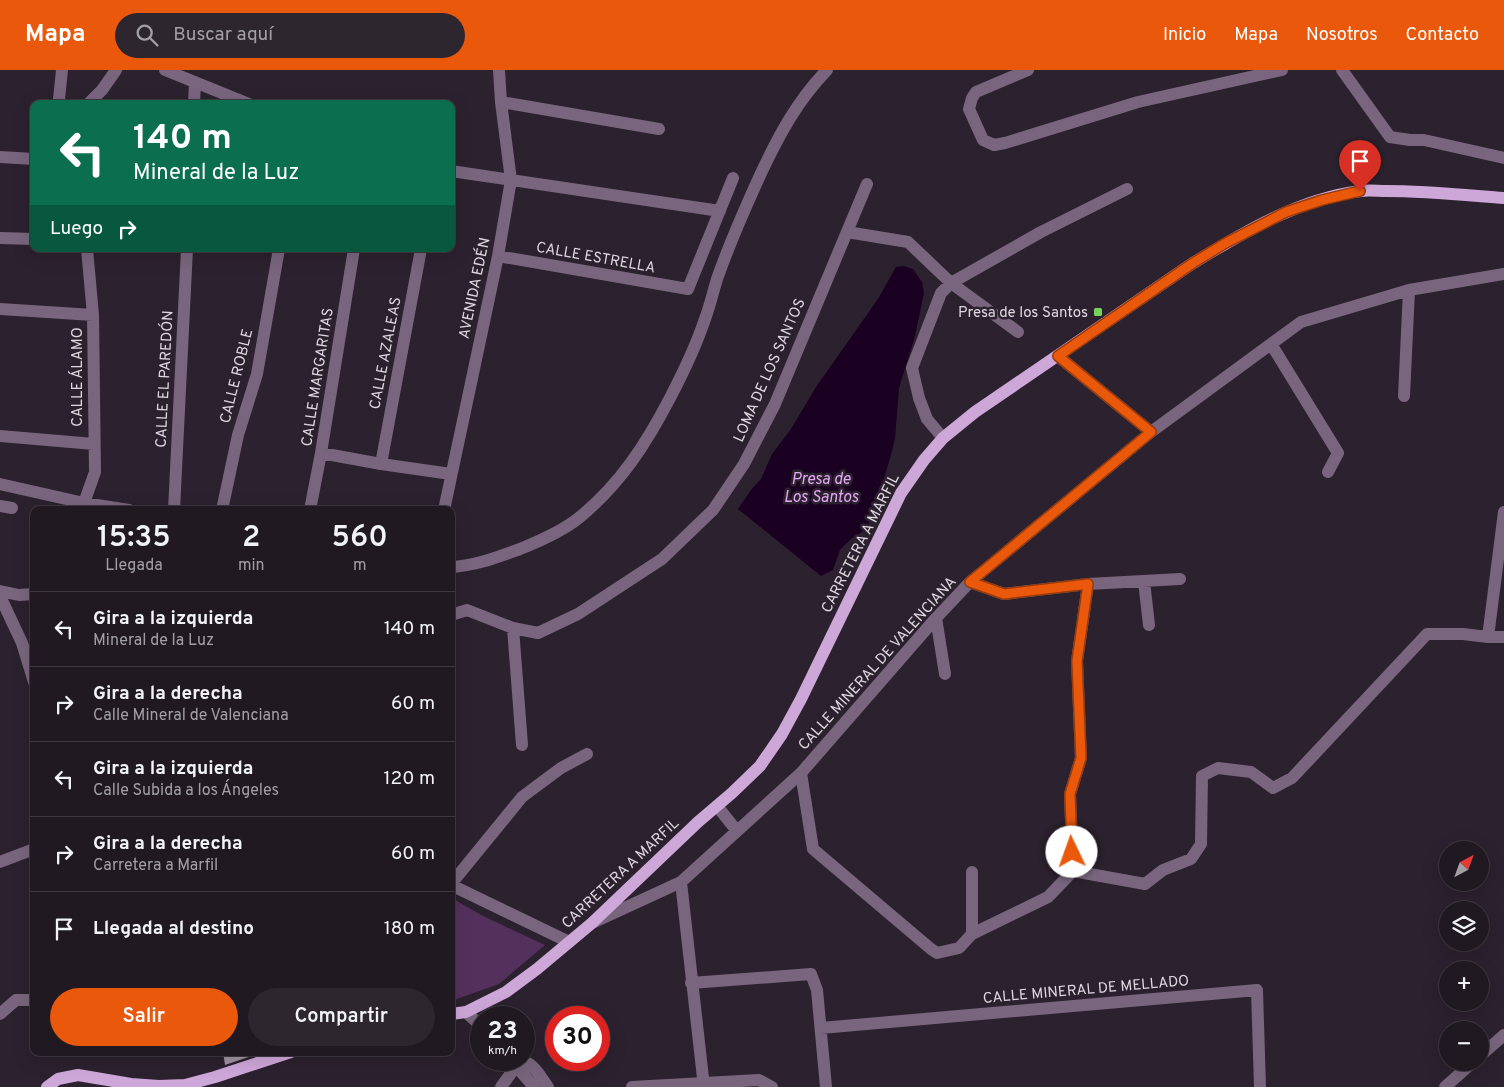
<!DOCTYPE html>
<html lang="es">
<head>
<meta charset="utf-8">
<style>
	body { margin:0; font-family:Overpass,sans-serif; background:#2d262f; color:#f1f3f6; height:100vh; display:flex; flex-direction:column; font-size:19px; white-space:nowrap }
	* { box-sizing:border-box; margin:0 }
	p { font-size:16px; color:#a2a0a5 }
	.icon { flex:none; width:28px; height:28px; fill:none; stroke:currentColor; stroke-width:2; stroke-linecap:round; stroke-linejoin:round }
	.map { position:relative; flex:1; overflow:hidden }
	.drawer { position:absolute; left:30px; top:436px; width:425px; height:550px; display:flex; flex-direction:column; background:#211922; border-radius:10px; box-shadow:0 5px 20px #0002,0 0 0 1px #3e3840 }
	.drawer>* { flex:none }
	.top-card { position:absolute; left:30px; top:30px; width:425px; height:152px; border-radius:10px; box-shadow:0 5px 20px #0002,0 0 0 1px #3e3840; background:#0b6e4f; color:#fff; overflow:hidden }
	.needle { width:32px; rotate:41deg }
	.buttons { position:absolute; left:1439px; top:771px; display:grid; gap:10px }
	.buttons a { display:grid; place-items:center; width:50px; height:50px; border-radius:50%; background:#211922; box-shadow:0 5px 20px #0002,0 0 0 1px #3e3840; font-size:25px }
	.speed { position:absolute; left:470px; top:936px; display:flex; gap:10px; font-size:25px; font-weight:700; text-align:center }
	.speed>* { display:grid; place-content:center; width:65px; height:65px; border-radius:50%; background:#211922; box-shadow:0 5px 20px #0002,0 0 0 1px #3e3840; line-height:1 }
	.speed small { font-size:12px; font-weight:400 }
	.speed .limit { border:8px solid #d22; background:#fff; color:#111 }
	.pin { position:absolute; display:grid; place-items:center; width:42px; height:42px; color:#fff; margin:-51px -21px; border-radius:50% 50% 50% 0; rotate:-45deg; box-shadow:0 0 5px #0007 }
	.pin .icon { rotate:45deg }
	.me { position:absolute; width:55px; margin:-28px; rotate:357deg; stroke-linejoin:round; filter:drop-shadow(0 0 4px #0008) }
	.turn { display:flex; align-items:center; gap:18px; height:105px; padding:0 20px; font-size:22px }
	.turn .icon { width:65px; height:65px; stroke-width:2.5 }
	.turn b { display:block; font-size:35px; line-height:42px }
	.then { display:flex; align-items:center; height:48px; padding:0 20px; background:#0003; gap:10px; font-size:19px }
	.eta { display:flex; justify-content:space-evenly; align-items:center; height:85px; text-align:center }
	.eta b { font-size:30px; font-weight:600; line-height:35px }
	.primary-button { display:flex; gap:10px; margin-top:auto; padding:10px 20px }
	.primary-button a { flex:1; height:58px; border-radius:30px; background:#ea580c; color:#fff; font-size:20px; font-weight:600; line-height:58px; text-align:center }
	.primary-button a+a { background:#2d262f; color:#f1f3f6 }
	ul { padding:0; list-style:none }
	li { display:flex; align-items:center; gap:15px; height:75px; padding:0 20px; border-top:1px solid #3e3840 }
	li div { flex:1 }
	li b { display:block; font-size:19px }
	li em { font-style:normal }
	header { display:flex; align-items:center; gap:30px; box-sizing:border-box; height:70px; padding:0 25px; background:#ea580c; color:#fff }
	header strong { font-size:24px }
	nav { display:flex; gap:28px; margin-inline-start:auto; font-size:18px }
	.search { width:350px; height:45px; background:#2d262f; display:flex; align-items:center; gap:12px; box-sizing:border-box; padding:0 18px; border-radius:28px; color:#a2a0a5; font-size:19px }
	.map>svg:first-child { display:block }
</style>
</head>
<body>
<header>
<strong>Mapa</strong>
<div class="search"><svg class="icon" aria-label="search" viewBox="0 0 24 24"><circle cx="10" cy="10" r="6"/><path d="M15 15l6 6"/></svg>Buscar aquí</div>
<nav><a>Inicio</a><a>Mapa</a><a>Nosotros</a><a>Contacto</a></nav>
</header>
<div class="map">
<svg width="1504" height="1017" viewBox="0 0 1504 1017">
	<rect width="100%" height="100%" fill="#2c212e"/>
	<path fill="#54315d" d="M455 830 483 846 545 875 499 914 451 931V836Z"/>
	<path fill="#1a0021" d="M904 196 913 199 922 212 924 223 915 266 899 318 895 369 891 385 873 446 865 460 851 469 840 480 833 500 821 506 738 439 751 420 761 409 772 384 791 359 816 317 878 229 896 197Z"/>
	<path fill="#9f91a2" d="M223 982H263L225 995Z"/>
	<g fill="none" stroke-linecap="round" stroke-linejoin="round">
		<path stroke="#79667e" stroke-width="12" d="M165 0 249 34
			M1028 0 976 22 972 28 969 39 983 70 994 75 1005 73 1138 32 1282 0
			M1342 0 1390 67 1410 70H1424L1504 88
			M501 32 659 59
			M61 34 59 29 62 0
			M88 34 102 20 116 0
			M194 34 195 12
			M0 87 34 89
			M451 101 720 141
			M847 162 908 172 951 213 1018 262
			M0 168 34 169
			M498 186 688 219 733 108
			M0 239 93 245
			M1271 274 1338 383 1328 402
			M1058 286 1151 362
			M1404 326 1409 220
			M0 366 94 374
			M943 368 927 349 919 328 912 298 941 223 951 213 1041 162 1127 119
			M321 383 381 394 451 404
			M381 394 421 179
			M0 414 84 433 129 440
			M0 436 12 438
			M85 440 84 433 95 402 93 245 87 179
			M174 440 187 179
			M222 440 238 365 257 304 279 179
			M310 440 321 383 354 179
			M444 440 498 186 511 110 501 32 499 0
			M451 497C475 496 498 487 520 479 540 471 563 461 580 447 621 413 646 374 670 328 683 303 696 276 705 249 710 236 713 222 717 209 730 172 746 136 762 101 780 63 798 30 827 0
			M1144 511 1149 555
			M970 512 1004 524 1088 514 1180 509
			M0 521 19 525 34 524
			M0 526 22 573 34 612
			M451 545 467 540 513 558 538 563 578 544 662 489 713 440 744 394 775 334 867 114
			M936 548 945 604
			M513 558 522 675
			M1488 567 1504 442
			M801 703 813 779 931 879 937 883 959 878 972 864 1048 827 1073 801 1145 814 1163 800 1191 789 1201 774 1202 706 1218 698 1251 702 1273 718 1292 708 1427 564H1463L1488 567H1504
			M717 736 737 761
			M0 792 34 779
			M1073 801 1070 724 1081 688 1077 591 1088 514
			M681 812 704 1017
			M451 814 522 727 561 698 587 684
			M451 815 569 872
			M594 852 681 812 801 703 936 548 970 512 1151 362 1301 252 1409 220 1504 204
			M972 864V802
			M691 913 811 904 817 920 826 1017
			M466 942 481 956
			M0 944 16 930H34
			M821 958 1257 920 1260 1017
			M1480 986 1504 965
			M517 990C520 991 522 991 525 992 535 995 542 1009 548 1017
			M516 996 534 1017
			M501 1017 519 992
			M632 1017 759 1010 772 1017
			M1445 1017 1473 992"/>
		<path stroke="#cea7d9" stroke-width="12" d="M451 944 466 942 506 922 537 899 592 853 698 752 732 723 760 696 782 664 801 629 901 423 924 390 943 368 975 342 1193 193C1244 162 1299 129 1360 121 1368 120 1378 121 1386 121 1426 121 1465 125 1504 128
			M47 1017 58 1009 78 1005 131 1014 159 1016 185 1015 215 1007 291 982"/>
	</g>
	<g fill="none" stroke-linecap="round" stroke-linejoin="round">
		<defs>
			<path id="route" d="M1072 782 1070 724 1081 688 1077 591 1088 514 1004 524 970 512 1151 362 1058 286 1193 193 1224 174 1286 142 1322 130 1360 121"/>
		</defs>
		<use href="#route" stroke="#983908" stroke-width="12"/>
		<use href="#route" stroke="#ea580c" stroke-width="9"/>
	</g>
	<rect fill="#76d25a" stroke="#2c212e" stroke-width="2" x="1093" y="237" width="10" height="10" rx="2.5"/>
	<g text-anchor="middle" stroke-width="5" stroke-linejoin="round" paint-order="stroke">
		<g font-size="15" fill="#dfd8e1" stroke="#2c212e">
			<text transform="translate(596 187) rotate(10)" y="5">CALLE ESTRELLA</text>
			<text transform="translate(474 218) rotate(-78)" y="5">AVENIDA EDÉN</text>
			<text transform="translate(385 283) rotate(-79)" y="5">CALLE AZALEAS</text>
			<text transform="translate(769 300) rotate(-66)" y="5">LOMA DE LOS SANTOS</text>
			<text transform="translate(236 306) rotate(-76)" y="5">CALLE ROBLE</text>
			<text transform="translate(77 307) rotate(-90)" y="5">CALLE ÁLAMO</text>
			<text transform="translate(317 307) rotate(-81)" y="5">CALLE MARGARITAS</text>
			<text transform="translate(164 309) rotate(-87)" y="5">CALLE EL PAREDÓN</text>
			<text transform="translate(860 473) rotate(-63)" y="5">CARRETERA A MARFIL</text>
			<text transform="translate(877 593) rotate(-48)" y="5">CALLE MINERAL DE VALENCIANA</text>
			<text transform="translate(620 803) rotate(-43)" y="5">CARRETERA A MARFIL</text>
			<text transform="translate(1086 919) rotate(-5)" y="5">CALLE MINERAL DE MELLADO</text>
		</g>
		<g font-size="15" fill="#dfd8e1" stroke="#2c212e" text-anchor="end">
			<text x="1088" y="247">Presa de los Santos</text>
		</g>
		<g font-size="16" font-style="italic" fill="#e5a8f6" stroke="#2c212e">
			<text x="821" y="414">Presa de<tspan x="821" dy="18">Los Santos</tspan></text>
		</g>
	</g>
</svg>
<div class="buttons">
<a><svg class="needle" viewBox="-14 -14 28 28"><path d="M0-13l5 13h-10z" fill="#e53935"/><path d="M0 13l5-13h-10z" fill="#a2a0a5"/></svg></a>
<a><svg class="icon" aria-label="layers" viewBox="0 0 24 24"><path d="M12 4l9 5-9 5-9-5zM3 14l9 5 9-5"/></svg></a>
<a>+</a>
<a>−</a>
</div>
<div class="speed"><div>23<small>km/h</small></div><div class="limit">30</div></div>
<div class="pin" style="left:1360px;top:121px;background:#d93025"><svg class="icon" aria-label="arrive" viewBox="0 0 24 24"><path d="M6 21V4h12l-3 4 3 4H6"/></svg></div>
<svg class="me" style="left:1072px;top:782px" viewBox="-20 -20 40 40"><circle r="19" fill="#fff"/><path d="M0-13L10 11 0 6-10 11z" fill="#ea580c"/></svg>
<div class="top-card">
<div class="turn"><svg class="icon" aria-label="left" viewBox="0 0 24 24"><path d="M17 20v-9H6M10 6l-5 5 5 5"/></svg><div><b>140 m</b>Mineral de la Luz</div></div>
<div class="then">Luego<svg class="icon" aria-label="right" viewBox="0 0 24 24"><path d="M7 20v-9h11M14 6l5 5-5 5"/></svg></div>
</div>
<section class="drawer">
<div class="eta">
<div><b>15:35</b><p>Llegada</p></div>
<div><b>2</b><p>min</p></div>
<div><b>560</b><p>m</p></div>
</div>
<ul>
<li><svg class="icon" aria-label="left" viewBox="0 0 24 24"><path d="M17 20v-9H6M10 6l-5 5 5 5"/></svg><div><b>Gira a la izquierda</b><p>Mineral de la Luz</p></div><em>140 m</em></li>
<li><svg class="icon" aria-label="right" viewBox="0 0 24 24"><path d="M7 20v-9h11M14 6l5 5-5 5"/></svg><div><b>Gira a la derecha</b><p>Calle Mineral de Valenciana</p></div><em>60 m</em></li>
<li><svg class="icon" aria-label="left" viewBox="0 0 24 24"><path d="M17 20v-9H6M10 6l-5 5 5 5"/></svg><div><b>Gira a la izquierda</b><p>Calle Subida a los Ángeles</p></div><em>120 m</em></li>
<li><svg class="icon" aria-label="right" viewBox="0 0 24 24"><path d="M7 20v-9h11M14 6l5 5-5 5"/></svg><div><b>Gira a la derecha</b><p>Carretera a Marfil</p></div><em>60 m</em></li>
<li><svg class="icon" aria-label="arrive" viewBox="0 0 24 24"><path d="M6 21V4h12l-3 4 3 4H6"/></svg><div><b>Llegada al destino</b></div><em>180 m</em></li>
</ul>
<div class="primary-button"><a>Salir</a><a>Compartir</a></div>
</section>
</div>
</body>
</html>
